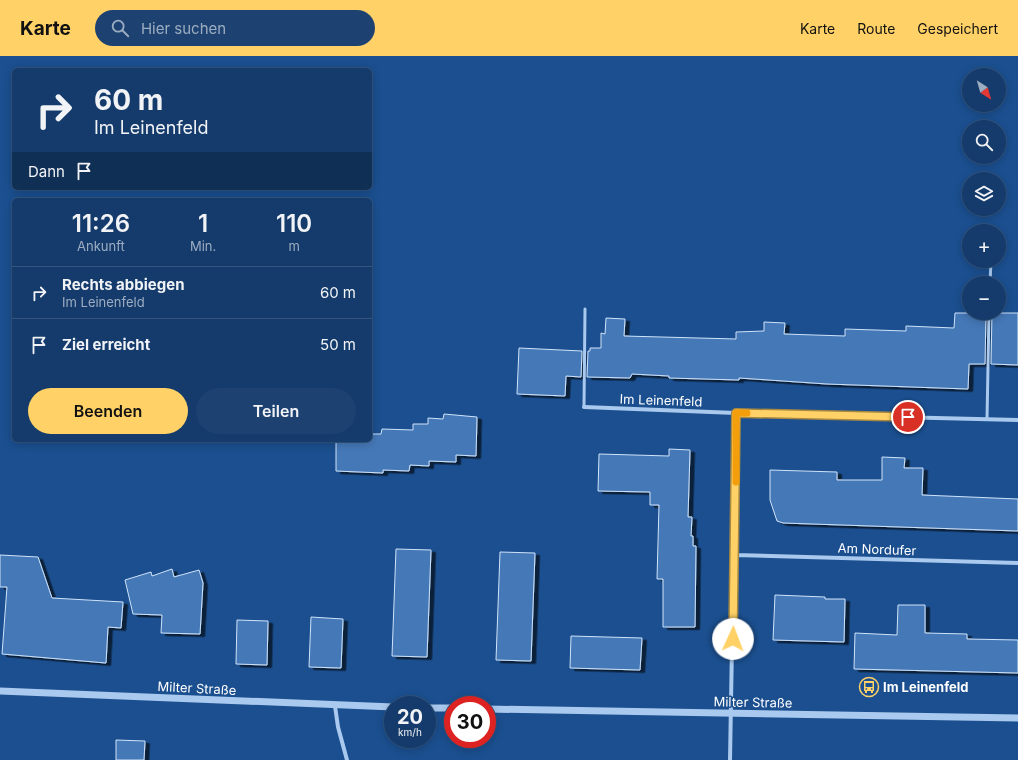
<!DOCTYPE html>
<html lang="de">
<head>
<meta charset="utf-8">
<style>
	body { margin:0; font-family:Inter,sans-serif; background:#1d4271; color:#f1f3f6; height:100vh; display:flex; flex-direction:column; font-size:15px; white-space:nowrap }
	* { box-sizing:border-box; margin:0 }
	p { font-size:13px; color:#9dadc1 }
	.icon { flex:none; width:22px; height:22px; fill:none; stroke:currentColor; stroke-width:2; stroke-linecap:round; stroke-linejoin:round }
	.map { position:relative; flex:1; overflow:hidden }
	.side { position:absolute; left:12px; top:142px; width:360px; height:244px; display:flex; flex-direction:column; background:#143b6b; border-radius:6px; box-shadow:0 2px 10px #0003,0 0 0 1px #33557e }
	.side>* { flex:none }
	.hud { position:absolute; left:12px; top:12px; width:360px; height:122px; border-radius:6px; box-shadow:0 2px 10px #0003,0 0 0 1px #33557e; background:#143b6b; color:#f1f3f6; overflow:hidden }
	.needle { width:26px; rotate:143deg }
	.buttons { position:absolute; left:962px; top:12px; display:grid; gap:8px }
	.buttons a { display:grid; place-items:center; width:44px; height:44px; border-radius:50%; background:#143b6b; box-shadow:0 2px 10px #0003,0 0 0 1px #33557e; font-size:20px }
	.speed { position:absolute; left:384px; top:640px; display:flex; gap:8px; font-size:20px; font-weight:700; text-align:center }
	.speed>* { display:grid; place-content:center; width:52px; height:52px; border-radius:50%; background:#143b6b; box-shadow:0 2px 10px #0003,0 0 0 1px #33557e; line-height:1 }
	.speed small { font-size:10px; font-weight:400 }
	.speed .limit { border:6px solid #d22; background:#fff; color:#111 }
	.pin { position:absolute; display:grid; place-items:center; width:34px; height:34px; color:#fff; margin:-17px; border:2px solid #fff; border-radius:50%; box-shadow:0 1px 4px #0007 }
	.me { position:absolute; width:44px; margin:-22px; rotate:2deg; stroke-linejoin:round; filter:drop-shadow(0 0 3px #0008) }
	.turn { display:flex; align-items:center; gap:14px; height:84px; padding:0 16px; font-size:18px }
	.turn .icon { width:52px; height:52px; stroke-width:2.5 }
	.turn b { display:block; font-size:28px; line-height:34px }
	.then { display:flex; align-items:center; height:38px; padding:0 16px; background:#0003; gap:8px; font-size:15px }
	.eta { display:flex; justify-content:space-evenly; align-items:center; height:68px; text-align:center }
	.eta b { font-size:24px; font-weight:600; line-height:28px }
	.action { display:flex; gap:8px; margin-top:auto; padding:8px 16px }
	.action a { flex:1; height:46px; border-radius:24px; background:#ffd166; color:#111; font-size:16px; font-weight:600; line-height:46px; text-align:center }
	.action a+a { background:#1d4271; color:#f1f3f6 }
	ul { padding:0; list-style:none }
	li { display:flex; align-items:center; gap:12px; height:52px; padding:0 16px; border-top:1px solid #33557e }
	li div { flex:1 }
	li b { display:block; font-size:15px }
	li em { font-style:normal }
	header { display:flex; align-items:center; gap:24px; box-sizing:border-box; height:56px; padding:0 20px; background:#ffd166; color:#111 }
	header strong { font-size:19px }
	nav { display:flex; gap:22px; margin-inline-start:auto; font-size:14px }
	.search { width:280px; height:36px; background:#1d4271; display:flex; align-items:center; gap:10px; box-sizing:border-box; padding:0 14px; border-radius:22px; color:#9dadc1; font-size:15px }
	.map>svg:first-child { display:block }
</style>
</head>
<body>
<header>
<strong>Karte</strong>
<div class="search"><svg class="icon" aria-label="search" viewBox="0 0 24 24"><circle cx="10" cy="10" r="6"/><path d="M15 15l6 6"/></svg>Hier suchen</div>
<nav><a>Karte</a><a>Route</a><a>Gespeichert</a></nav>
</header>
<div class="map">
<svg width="1018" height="704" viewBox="0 0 1018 704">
	<defs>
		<filter id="shadow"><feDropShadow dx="4.5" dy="2.5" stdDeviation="0" flood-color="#0009"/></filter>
	</defs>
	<rect width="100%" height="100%" fill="#1b4f8f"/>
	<path fill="#4478b7" stroke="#cfe3fa" filter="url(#shadow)" d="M955 257H986L985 308H969L968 333 827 328 739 322V324L669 322V320L632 318 630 322 587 321 588 295H590V292H601V277L605 278 606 262 625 263 624 280 736 283V276L764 275V266L785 267 784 278 845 280V273L906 275V270L954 272Z
		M992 257H1018V309L991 308Z
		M519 292 582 295 581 321 566 320 565 340 517 338Z
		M444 358 477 361 476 400 456 399V406L429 405V410L410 409 409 415 383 414V417L336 415V384H370V378H381L382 373 413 374V368H428V362L443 363Z
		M669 393 690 394 688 461H692L691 480H693V490H696L695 571H663V523H657L659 449H650V436L598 435 599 398 669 400Z
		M882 401 905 402 904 412H923L922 439 1018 443V475L783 467 777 465 770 444V414L837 416V424H882Z
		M396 493 431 494 427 601 392 600Z
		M500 496 535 497 531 605 496 604Z
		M0 499 38 501 52 542 123 546 121 572 108 571 106 607 2 598 7 531H0Z
		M172 513 174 521 199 514 203 527 200 578 161 577 162 559 133 558 125 524 151 516 152 520Z
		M775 539 825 541V543H845L844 586 773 584Z
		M898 549H925V577L967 578V583L1018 584V617L854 613 855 577 897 579Z
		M311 561 343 563 341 612 309 611Z
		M237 564 268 565 267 609 236 608Z
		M571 580 642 582 640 614 570 612Z
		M116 684 145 685 144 704H116Z"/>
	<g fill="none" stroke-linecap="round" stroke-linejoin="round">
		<path stroke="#a9c9ee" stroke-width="3" d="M990 227 991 205
			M584 351 585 253
			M987 363 989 257"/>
		<path stroke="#a9c9ee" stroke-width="4" d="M584 351 736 357 1018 364
			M735 499 1018 507
			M335 650 338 671 347 704
			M730 704 736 357"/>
		<path stroke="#a9c9ee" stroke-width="7" d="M0 635 393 651
			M427 652H453
			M487 653 1018 662"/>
	</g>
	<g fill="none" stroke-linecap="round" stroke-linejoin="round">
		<defs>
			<path id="route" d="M733 583 736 357 908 361"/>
		</defs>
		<use href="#route" stroke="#a68842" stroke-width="10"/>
		<use href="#route" stroke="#ffd166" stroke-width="7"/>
		<path stroke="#f59e0b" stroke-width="7" d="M736 426V357H747"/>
	</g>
	<defs>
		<symbol id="bus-ring" viewBox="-11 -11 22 22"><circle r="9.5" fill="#1b4f8f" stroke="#ffd166" stroke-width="1.5"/><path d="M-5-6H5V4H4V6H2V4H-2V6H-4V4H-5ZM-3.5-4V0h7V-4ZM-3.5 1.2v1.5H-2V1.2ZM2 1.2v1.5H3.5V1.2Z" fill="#ffd166"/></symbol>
	</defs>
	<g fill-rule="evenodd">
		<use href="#bus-ring" x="858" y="620" width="22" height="22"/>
	</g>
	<g text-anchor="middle" stroke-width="3" stroke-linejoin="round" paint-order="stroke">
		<g font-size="13" fill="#fff" stroke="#1b4f8f">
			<text transform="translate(661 344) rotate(2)" y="5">Im Leinenfeld</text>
			<text transform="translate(877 493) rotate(2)" y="5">Am Nordufer</text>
			<text transform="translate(197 632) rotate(3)" y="5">Milter Straße</text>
			<text transform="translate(753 646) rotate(1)" y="5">Milter Straße</text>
		</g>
		<g font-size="13" font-weight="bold" fill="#fff" stroke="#1b4f8f" text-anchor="start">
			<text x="883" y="636">Im Leinenfeld</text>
		</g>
	</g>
</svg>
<div class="buttons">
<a><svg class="needle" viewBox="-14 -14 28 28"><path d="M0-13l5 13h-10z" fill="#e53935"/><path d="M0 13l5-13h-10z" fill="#9dadc1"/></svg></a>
<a><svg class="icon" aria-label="search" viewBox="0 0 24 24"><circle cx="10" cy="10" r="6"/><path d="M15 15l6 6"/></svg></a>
<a><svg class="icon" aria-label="layers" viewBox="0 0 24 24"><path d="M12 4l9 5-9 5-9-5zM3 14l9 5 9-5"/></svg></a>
<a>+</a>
<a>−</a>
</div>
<div class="speed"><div>20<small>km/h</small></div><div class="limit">30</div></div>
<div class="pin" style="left:908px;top:361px;background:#d93025"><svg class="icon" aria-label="arrive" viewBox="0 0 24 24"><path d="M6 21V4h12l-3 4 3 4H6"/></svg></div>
<svg class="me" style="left:733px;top:583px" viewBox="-20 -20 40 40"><circle r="19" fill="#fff"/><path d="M0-13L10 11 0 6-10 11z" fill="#ffd166"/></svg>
<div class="hud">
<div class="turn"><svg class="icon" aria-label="right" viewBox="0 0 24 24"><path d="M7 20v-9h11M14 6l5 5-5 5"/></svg><div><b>60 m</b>Im Leinenfeld</div></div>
<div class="then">Dann<svg class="icon" aria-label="arrive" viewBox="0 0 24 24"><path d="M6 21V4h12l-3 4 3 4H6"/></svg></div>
</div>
<section class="side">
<div class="eta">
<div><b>11:26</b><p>Ankunft</p></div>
<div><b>1</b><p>Min.</p></div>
<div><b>110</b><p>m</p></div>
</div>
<ul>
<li><svg class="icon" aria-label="right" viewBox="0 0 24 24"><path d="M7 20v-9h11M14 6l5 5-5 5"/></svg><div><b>Rechts abbiegen</b><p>Im Leinenfeld</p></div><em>60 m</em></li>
<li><svg class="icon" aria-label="arrive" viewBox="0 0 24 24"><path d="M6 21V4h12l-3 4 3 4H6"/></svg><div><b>Ziel erreicht</b></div><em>50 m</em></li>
</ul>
<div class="action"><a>Beenden</a><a>Teilen</a></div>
</section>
</div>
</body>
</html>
